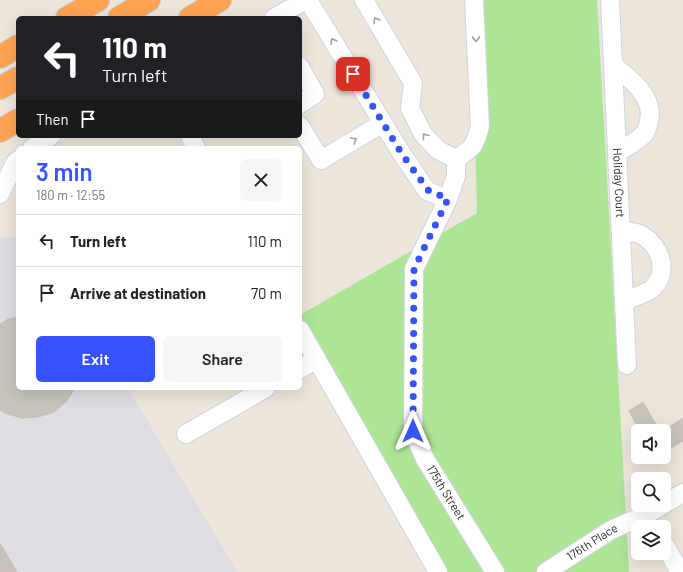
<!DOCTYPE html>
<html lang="en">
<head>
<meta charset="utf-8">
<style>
	body { margin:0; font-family:Barlow,sans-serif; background:#f6f6f6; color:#222; height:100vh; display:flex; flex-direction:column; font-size:15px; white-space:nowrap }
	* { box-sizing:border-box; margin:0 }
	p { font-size:13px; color:#767676 }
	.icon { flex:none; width:22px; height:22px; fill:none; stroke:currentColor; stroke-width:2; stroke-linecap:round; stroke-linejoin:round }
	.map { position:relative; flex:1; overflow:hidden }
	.sheet { position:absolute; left:16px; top:146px; width:286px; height:244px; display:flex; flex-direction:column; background:#fff; border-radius:6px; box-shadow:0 4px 16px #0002 }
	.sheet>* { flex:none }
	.guide { position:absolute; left:16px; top:16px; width:286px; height:122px; border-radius:6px; box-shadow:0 4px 16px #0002; background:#202124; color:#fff; overflow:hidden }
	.buttons { position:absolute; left:631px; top:424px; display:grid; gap:8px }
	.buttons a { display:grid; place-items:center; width:40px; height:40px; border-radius:6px; background:#fff; box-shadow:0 4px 16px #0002; font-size:20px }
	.pin { position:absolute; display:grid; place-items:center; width:34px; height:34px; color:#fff; margin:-17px; border-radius:8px; box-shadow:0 2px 6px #0006 }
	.me { position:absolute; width:44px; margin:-22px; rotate:0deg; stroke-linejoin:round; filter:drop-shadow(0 0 3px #0008) }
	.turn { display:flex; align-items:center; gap:14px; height:84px; padding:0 20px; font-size:18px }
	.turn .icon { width:52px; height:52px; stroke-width:2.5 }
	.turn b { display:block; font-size:28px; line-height:34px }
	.then { display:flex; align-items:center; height:38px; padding:0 20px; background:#0003; gap:8px; font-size:15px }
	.round { display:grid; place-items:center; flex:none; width:42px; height:42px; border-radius:6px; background:#f6f6f6 }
	.headline { display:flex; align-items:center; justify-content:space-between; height:68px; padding:0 20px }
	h1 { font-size:24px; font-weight:600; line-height:30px; color:#3653fe }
	.button { display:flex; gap:8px; margin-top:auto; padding:8px 20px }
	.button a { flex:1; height:46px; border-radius:6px; background:#3653fe; color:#fff; font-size:16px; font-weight:600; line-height:46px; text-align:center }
	.button a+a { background:#f6f6f6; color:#222 }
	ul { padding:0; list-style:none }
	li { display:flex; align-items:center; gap:12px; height:52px; padding:0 20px; border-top:1px solid #e0e0e0 }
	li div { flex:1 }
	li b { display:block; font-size:15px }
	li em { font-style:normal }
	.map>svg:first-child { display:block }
</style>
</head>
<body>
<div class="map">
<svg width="683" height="572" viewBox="0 0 683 572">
	<rect width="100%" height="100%" fill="#ece5db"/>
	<path fill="#dfdce4" d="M0 237 18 238V388H128L237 572H0Z"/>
	<path fill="#ade496" d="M472 0H597L629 572H438L300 330V315L477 213Z"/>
	<path fill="#c7c2bb" stroke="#c7c1b5" d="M18 317V388H75L67 401 54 412 38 417 21 418 5 413 0 410V324L8 319Z
		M643 402 660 431H640L629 411Z
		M683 418V441L664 452V430Z
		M0 543 17 572H0Z"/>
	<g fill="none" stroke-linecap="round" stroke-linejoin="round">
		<defs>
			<g id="minor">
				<path d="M364 0 413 83 410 108 423 134 438 150 456 159"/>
				<path id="s1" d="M610 0 627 365"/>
				<path d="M274 18 306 0"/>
				<path d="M613 65C629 78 650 93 650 115 649 121 648 128 645 133 638 141 626 147 617 153"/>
				<path d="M300 67 315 94 300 104"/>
				<path d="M383 123 402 154 427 191 448 199"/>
				<path d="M300 126 321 160 383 123 308 0"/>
				<path d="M190 136 196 148"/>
				<path d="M32 148 51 136"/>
				<path id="s2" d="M456 159V176L448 199 414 269 413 431 425 459 495 572"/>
				<path d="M456 159C473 148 475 146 480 126L474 0"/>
				<path d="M0 194 15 163 18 160"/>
				<path d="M621 231C627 232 637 232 642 235 661 247 669 271 653 288 648 293 631 298 624 301"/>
				<path d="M300 330 438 572"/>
				<path d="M300 369 317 359"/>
				<path d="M186 434 266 388"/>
				<path d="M664 504 683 493"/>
				<path d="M664 544 680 572"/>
				<path id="s3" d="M546 572 611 530 647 514 663 505"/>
			</g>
			<path id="highway" d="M67 18 98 0
				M119 18 149 0
				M190 18 220 0
				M0 57 18 46
				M0 88 18 78
				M0 131 18 120"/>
		</defs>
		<use href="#minor" stroke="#d0d3e3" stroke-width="20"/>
		<use href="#highway" stroke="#c8c8c8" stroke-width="24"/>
		<use href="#minor" stroke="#fff" stroke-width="18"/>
		<use href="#highway" stroke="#ffa453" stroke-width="22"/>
	</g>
	<defs><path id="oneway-chevron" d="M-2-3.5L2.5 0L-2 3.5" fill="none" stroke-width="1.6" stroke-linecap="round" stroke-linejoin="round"/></defs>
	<g stroke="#9f9f9f">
		<use href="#oneway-chevron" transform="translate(376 20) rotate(-121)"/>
		<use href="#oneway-chevron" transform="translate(476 39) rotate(88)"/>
		<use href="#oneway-chevron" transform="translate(333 41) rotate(-121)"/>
		<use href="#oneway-chevron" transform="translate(425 136) rotate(-128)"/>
		<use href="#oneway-chevron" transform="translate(354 140) rotate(-31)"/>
	</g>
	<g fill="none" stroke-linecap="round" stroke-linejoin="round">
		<path stroke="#3653fe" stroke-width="7" stroke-dasharray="0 12.6" d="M353 74 402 154 428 190 448 199 414 269 413 431"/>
	</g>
	<g text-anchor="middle" stroke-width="3" stroke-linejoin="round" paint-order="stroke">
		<g font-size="12" fill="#2a2a2a" stroke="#fff">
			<text dy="4" stroke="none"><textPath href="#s1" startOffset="183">Holiday Court</textPath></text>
			<text dy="4" stroke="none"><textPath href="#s2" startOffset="351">175th Street</textPath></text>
			<text dy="4" stroke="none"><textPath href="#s3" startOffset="55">176th Place</textPath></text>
		</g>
	</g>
</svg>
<div class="buttons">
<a><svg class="icon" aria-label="sound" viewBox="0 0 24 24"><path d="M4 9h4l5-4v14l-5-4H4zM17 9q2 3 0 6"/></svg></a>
<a><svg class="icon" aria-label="search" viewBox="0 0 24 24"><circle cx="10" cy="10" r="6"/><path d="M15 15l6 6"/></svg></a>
<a><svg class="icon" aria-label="layers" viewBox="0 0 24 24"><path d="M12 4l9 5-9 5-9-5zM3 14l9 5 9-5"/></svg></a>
</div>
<div class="pin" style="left:353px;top:74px;background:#d93025"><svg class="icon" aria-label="arrive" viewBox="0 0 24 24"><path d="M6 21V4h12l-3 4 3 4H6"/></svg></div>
<svg class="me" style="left:413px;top:431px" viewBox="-20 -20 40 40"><path d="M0-17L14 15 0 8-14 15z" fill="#3653fe" stroke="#fff" stroke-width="4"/></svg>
<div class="guide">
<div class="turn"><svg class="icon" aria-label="left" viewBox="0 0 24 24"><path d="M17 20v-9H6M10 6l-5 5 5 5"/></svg><div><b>110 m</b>Turn left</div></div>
<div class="then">Then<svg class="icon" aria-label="arrive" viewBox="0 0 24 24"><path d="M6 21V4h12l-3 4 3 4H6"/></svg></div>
</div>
<section class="sheet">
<div class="headline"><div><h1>3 min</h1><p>180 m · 12:55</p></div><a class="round"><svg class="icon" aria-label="close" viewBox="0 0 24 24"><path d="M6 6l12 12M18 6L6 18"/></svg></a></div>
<ul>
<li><svg class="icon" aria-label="left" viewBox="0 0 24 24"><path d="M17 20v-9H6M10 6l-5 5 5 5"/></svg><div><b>Turn left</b></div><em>110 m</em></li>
<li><svg class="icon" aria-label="arrive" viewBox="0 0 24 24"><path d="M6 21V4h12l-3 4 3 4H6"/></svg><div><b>Arrive at destination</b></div><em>70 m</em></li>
</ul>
<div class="button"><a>Exit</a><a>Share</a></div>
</section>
</div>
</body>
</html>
